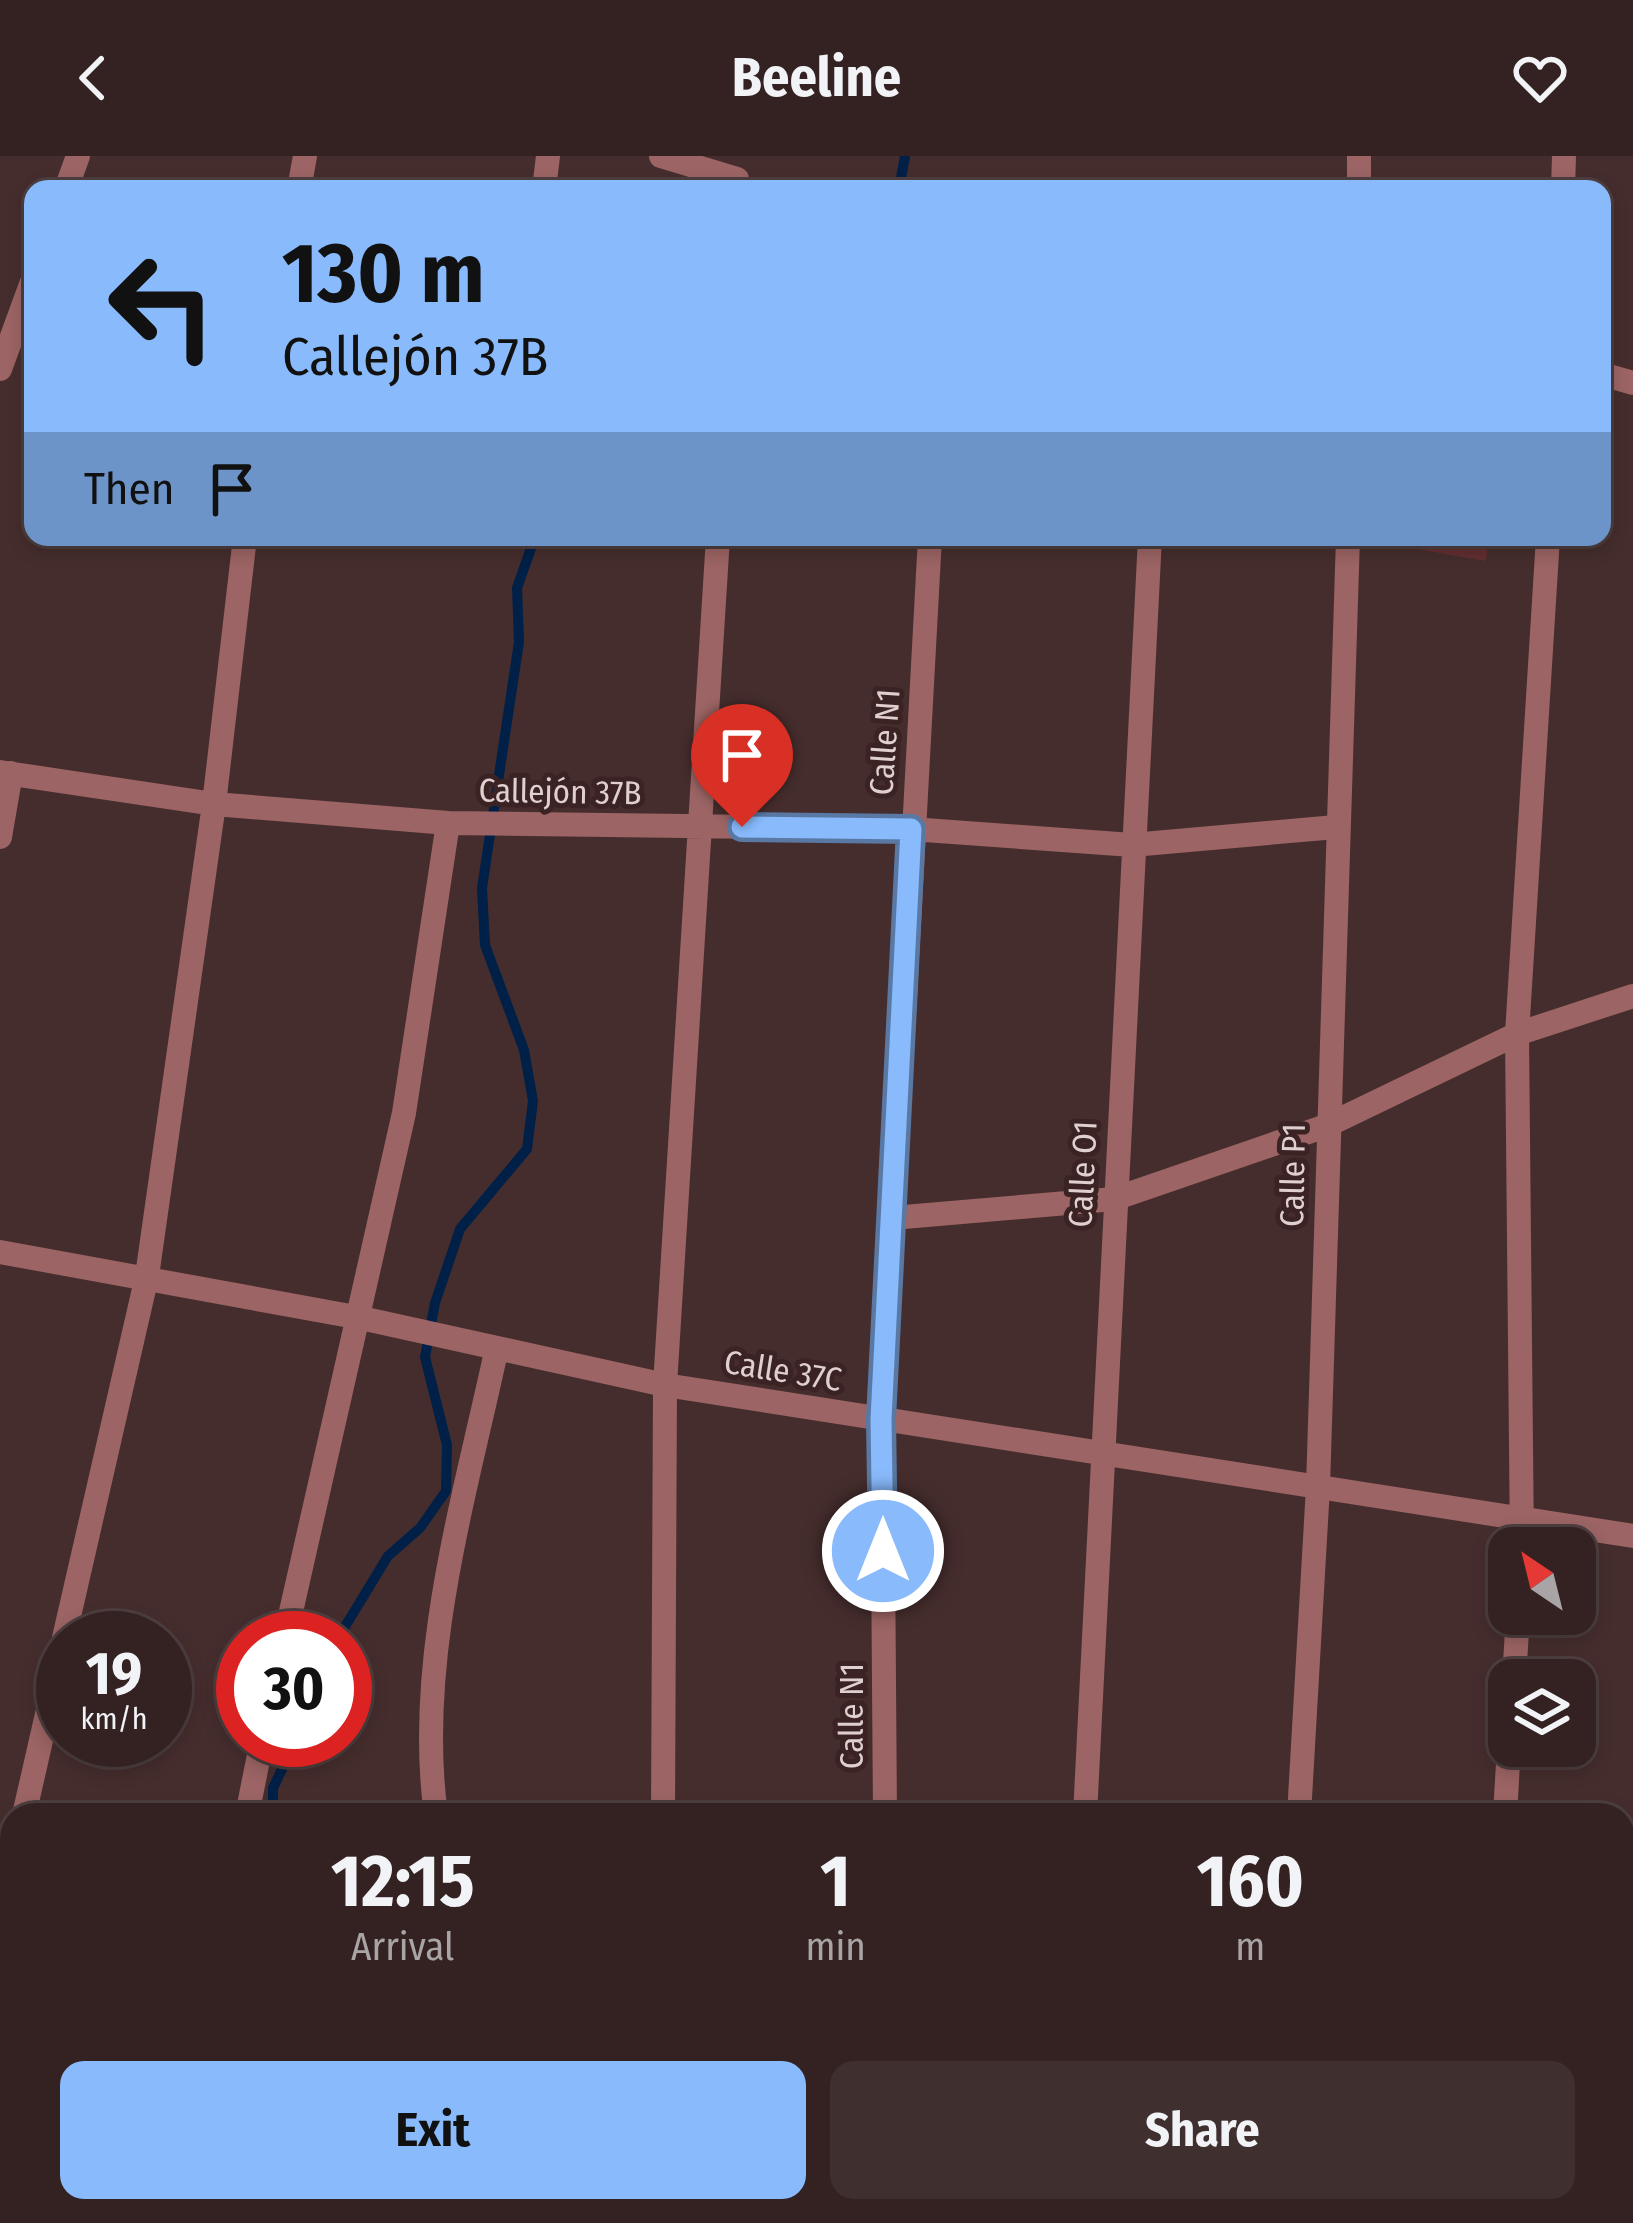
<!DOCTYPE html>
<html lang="en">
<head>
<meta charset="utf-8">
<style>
	body { margin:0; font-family:"Fira Sans Condensed",sans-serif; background:#3f2f2f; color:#f1f3f6; height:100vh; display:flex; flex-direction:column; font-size:45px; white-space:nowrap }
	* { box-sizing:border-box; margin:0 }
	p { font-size:39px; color:#a9a4a5 }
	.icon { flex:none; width:66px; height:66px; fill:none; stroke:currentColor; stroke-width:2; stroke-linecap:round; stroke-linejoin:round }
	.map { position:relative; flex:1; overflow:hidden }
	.details { position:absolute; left:0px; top:1647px; width:1635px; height:420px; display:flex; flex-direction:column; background:#342222; border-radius:36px 36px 0 0; box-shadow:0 6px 18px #0003,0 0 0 3px #4e3f40 }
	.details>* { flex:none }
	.guide { position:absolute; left:24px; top:24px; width:1587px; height:366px; border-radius:24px; box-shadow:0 6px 18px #0003,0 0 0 3px #4e3f40; background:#89bafc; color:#111; overflow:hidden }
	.needle { width:78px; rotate:325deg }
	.fabs { position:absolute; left:1488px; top:1371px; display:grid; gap:24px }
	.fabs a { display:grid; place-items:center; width:108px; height:108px; border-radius:24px; background:#342222; box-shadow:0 6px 18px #0003,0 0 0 3px #4e3f40; font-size:60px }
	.speed { position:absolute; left:36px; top:1455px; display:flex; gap:24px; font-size:60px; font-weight:700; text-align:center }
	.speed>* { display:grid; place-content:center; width:156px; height:156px; border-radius:50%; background:#342222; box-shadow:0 6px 18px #0003,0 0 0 3px #4e3f40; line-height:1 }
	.speed small { font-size:30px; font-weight:400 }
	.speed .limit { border:18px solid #d22; background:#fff; color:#111 }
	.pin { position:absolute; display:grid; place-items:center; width:102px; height:102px; color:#fff; margin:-123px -51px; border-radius:50% 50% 50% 0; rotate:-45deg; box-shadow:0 0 12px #0007 }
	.pin .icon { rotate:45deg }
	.me { position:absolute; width:132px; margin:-66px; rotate:0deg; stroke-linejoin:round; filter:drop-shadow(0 0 9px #0008) }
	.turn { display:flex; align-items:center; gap:42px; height:252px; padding:0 60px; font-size:54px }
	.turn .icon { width:156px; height:156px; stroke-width:2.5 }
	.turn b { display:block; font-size:84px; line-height:102px }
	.then { display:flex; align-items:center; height:114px; padding:0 60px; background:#0003; gap:24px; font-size:45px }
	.eta { display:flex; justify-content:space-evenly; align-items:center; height:204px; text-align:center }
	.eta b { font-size:72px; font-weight:700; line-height:84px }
	.action { display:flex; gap:24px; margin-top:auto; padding:24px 60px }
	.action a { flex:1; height:138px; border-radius:24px; background:#89bafc; color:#111; font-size:48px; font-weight:700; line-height:138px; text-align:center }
	.action a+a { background:#3f2f2f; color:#f1f3f6 }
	header { display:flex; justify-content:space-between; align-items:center; height:156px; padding:0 60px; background:#342222; font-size:54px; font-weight:700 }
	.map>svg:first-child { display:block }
</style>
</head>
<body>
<header><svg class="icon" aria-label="back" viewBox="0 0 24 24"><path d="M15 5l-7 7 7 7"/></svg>Beeline<svg class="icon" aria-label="heart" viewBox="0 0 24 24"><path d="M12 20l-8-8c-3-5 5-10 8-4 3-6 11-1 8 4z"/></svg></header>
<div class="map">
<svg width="1633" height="2067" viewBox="0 0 1633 2067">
	<rect width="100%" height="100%" fill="#462d2d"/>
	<path fill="#622f31" d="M1381 381H1489L1486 405 1380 387Z"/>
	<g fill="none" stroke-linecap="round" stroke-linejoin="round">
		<path stroke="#012047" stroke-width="10" d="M899 33 905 0
			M338 1482 388 1400 420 1372 446 1335 447 1289 425 1201 435 1147 460 1073 527 993 533 945 524 894 485 789 482 732 519 486 517 432 535 381
			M273 1659V1632L296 1584
			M317 2067 326 2055"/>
		<path stroke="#9c6464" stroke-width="24" d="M661 0 737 23
			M66 33 78 0
			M299 33 305 0
			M544 33 548 0
			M1359 33V0
			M1563 33 1564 0
			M0 213 33 123
			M1602 218 1633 227
			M0 616 214 648 448 667 911 673 1132 689 1336 671
			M0 681 11 617
			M892 1062 1114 1043 1326 970 1517 878 1633 840
			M0 1096 361 1162 665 1229 1633 1380
			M1522 1392 1517 878 1548 381
			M64 1482 147 1120 214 648 245 381
			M285 1482 404 957 448 667
			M1514 1524 1518 1458
			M24 1659 63 1488
			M247 1659 262 1584
			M436 1659C415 1506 464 1344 496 1196
			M663 1659 665 1229 718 381
			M885 1659 882 1263 930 381
			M1085 1659 1150 381
			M1299 1659 1318 1331 1348 381
			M1505 1659 1509 1590
			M0 1780 12 1712
			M1623 1961 1633 1962
			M664 2055V2067
			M167 2067 170 2055
			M457 2067 458 2055
			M871 2067 872 2055
			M1065 2067 1066 2055
			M1281 2067V2055
			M1483 2067V2055"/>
	</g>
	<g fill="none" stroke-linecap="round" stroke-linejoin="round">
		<defs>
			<path id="route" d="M742 671 911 673 881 1263 883 1395"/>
		</defs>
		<use href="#route" stroke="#5979a4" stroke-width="30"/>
		<use href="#route" stroke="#89bafc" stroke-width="21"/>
	</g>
	<g text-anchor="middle" stroke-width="10" stroke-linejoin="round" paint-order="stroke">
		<g font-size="33" fill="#dfcfcf" stroke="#3b2323">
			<text transform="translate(884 586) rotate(-86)" y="12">Calle N1</text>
			<text transform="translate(560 635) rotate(1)" y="12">Callejón 37B</text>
			<text transform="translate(1082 1018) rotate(-87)" y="12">Calle O1</text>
			<text transform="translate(1292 1019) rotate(-89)" y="12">Calle P1</text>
			<text transform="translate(783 1214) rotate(9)" y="12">Calle 37C</text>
			<text transform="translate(851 1560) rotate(-90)" y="12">Calle N1</text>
		</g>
	</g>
</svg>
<div class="fabs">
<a><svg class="needle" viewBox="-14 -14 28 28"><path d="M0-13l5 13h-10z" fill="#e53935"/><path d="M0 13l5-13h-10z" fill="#a9a4a5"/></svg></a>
<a><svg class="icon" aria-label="layers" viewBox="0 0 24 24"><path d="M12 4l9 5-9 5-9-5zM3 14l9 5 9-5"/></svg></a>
</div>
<div class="speed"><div>19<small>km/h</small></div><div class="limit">30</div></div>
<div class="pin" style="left:742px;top:671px;background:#d93025"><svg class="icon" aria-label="arrive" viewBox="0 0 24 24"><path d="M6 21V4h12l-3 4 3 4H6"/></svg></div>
<svg class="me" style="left:883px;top:1395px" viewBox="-20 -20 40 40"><circle r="17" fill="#89bafc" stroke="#fff" stroke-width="3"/><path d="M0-11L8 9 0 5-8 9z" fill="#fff"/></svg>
<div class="guide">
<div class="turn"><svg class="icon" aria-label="left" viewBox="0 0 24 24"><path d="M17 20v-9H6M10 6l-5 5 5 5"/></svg><div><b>130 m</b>Callejón 37B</div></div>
<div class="then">Then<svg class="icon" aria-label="arrive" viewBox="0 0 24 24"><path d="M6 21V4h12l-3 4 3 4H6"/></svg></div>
</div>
<section class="details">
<div class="eta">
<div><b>12:15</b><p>Arrival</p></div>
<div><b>1</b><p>min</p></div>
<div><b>160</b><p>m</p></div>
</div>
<div class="action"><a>Exit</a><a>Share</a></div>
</section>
</div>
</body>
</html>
